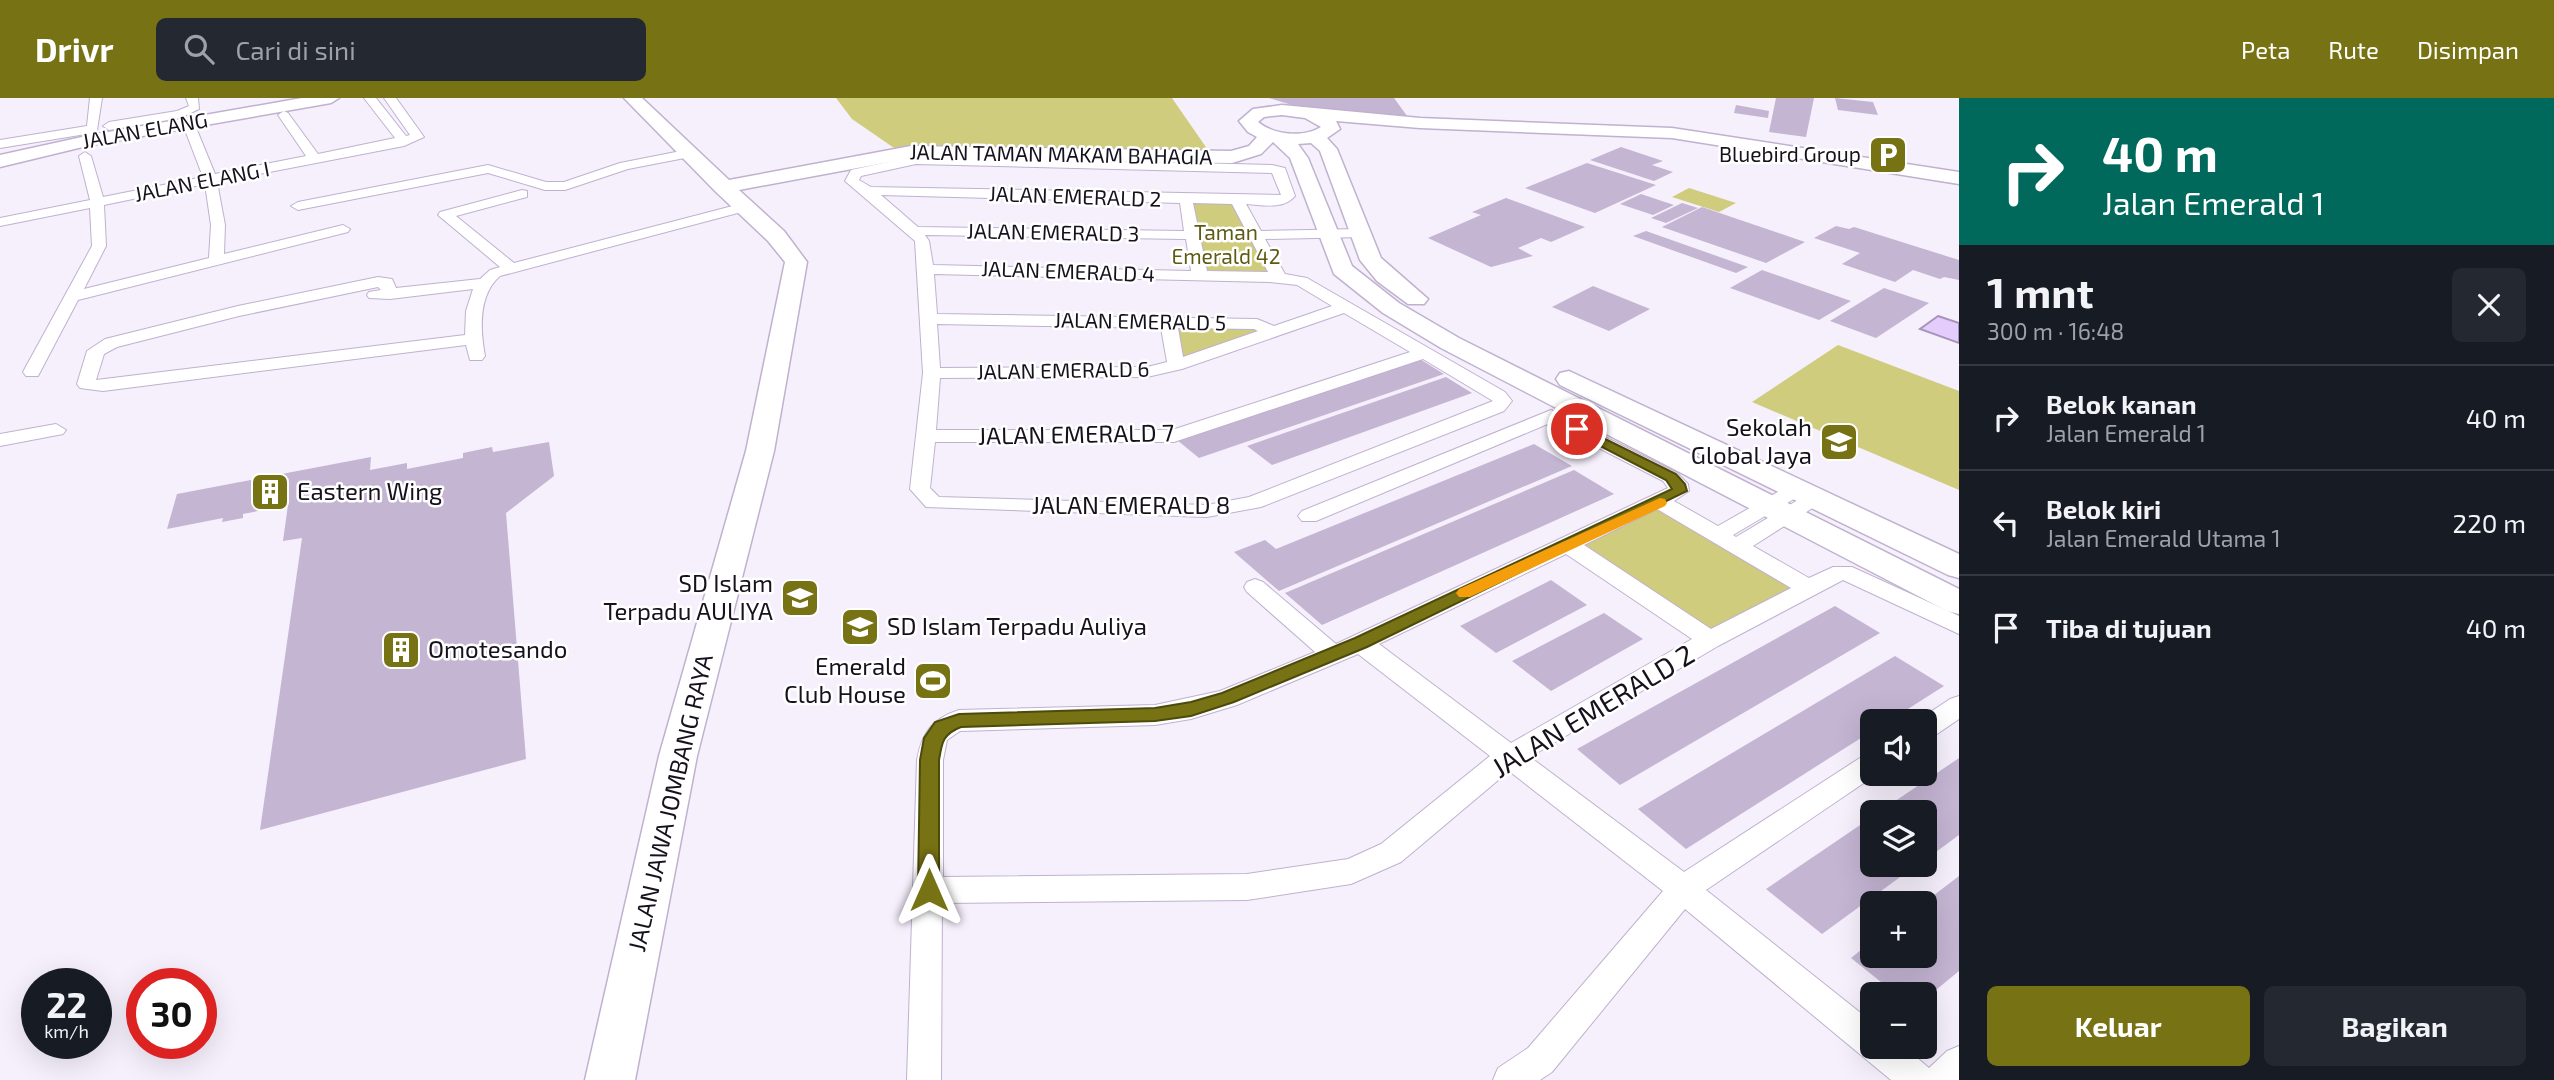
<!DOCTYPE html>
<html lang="id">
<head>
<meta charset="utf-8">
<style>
	body { margin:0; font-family:"Exo 2",sans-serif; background:#242831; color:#f1f3f6; height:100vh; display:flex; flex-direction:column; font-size:26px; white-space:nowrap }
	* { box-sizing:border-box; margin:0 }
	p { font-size:23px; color:#9ea1a6 }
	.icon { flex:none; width:38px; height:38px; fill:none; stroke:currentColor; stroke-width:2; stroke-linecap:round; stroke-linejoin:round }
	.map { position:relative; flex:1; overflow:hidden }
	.sheet { display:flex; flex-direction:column; background:#171b24; width:595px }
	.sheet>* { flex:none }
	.top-card { background:#00695c; color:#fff; overflow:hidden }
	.fabs { position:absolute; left:1860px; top:611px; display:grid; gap:14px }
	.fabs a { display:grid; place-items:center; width:77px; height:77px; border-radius:10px; background:#171b24; box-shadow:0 7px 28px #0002; font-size:35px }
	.speed { position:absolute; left:21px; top:870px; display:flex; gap:14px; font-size:35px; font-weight:700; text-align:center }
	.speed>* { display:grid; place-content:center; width:91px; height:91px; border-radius:50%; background:#171b24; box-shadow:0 7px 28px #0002; line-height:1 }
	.speed small { font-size:18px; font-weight:400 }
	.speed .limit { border:10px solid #d22; background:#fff; color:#111 }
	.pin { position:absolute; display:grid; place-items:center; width:60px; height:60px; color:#fff; margin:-30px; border:4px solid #fff; border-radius:50%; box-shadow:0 2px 7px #0007 }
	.me { position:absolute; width:77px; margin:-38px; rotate:0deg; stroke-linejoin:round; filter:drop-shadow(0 0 5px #0008) }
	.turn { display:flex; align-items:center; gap:24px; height:147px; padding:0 28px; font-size:32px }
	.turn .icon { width:91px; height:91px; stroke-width:2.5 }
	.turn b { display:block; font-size:49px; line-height:60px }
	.round { display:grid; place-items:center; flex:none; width:74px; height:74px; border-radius:10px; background:#242831 }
	.headline { display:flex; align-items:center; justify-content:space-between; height:119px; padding:0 28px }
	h1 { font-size:42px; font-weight:700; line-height:52px }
	.primary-button { display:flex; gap:14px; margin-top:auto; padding:14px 28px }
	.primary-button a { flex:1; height:80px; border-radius:10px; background:#777214; color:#fff; font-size:28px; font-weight:700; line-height:80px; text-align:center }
	.primary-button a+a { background:#242831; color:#f1f3f6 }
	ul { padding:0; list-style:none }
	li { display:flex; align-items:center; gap:21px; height:105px; padding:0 28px; border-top:2px solid #363941 }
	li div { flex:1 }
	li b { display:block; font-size:26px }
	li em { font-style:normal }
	header { display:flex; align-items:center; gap:42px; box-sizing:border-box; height:98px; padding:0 35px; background:#777214; color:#fff }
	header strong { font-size:33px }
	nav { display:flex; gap:38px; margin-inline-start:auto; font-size:24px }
	.search { width:490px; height:63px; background:#242831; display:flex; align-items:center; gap:18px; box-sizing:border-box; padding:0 24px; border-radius:10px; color:#9ea1a6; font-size:26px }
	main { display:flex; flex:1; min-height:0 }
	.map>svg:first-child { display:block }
</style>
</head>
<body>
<header>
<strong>Drivr</strong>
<div class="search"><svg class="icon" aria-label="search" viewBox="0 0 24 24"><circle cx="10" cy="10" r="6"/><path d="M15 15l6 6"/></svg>Cari di sini</div>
<nav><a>Peta</a><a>Rute</a><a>Disimpan</a></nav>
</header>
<main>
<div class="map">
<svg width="1959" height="982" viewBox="0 0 1959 982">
	<rect width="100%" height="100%" fill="#f6effc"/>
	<path fill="#cfcc7d" d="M836 0H1172L1210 55 897 52 852 21Z
		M1689 90 1736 105 1719 114 1672 99Z
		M1186 102H1237L1279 180 1200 178Z
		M1169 226H1257L1271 233 1176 267Z
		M1838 247 1959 293V392L1752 304Z
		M1660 404 1809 490 1710 542 1567 446Z"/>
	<path fill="#e4ccfc" stroke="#a694b9" stroke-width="2" d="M1938 218 1959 225V245L1920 231Z"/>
	<path fill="#c4b5d3" d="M1269 0H1394L1410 22 1311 13Z
		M1776 0H1814L1806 39 1769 34Z
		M1835 0 1873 4 1878 17 1838 12Z
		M1736 7 1769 13 1768 20 1734 15Z
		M1621 49 1663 63 1652 67 1673 74 1654 83 1590 62Z
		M1587 65 1656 87 1595 115 1525 90Z
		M1641 96 1674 107 1653 117 1620 106Z
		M1506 100 1585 129 1551 144 1541 140 1518 150 1533 158 1491 169 1428 140 1481 117 1472 114Z
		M1682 105 1698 110 1666 125 1651 120Z
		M1702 109 1805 144 1766 165 1662 129Z
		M1836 128 1849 131 1854 129 1959 162V182L1944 179 1940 181 1913 172 1895 184 1842 166 1860 155 1814 140Z
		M1646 133 1748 169 1736 175 1633 138Z
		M1762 172 1851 203 1819 222 1730 190Z
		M1593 188 1650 211 1609 233 1552 209Z
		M1884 190 1929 205 1876 240 1830 223Z
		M1418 260 1444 276 1199 360 1177 342Z
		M1446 279 1472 295 1272 367 1247 348Z
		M549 344 554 378 506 415 526 661 260 732 302 440 283 443 288 407 243 416V420L222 424 223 420 167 431 177 396 371 359 370 372 407 365V371L463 360V355L492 349 493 354Z
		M1534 346 1572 368 1279 493 1234 454 1265 442 1276 451Z
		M1574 372 1614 396 1322 527 1285 495Z
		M1551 482 1587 507 1496 555 1460 528Z
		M1835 508 1880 535 1620 687 1577 651Z
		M1604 515 1643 541 1551 593 1512 563Z
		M1895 558 1944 588 1889 623H1872V633L1686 751 1638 711Z
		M1959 660V737L1925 762V714H1879Z
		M1872 719V766H1918L1822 836 1766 791Z
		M1959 778V873L1925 901V896H1896L1851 860 1872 843V858H1925V804Z"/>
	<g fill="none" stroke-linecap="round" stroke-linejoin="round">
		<defs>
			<path id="street" d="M90 0H102L95 45H87L86 36 0 50V42L87 28Z
				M186 0H198L199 11 180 20 109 32 103 28 109 24 177 13 189 8Z
				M364 0H376L406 38 410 37 384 0H396L424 39 404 48 217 84 225 127 224 156 343 127 350 131 348 134 78 202 38 278H26L23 274 92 148 90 110 0 128V120L90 102 79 58 85 54 91 58 103 99 203 79 185 32 191 28 197 32 215 76 306 58 278 17 284 13 288 15 318 56 395 40ZM205 86 211 127 209 160 84 191 106 148 104 107Z
				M691 51 697 55 695 58 628 71 565 92H545L488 75 298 112 291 108 298 104 488 67 546 84H564L620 65Z
				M916 58 1272 67 1285 70 1295 98C1283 112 1263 107 1246 106L1261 133 1361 131 1368 135 1361 139 1265 141 1285 176 1307 180 1505 294 1512 303 1504 313 1261 409 1207 419 926 409 910 391 923 275 915 143 845 83 851 72ZM916 66 1272 75 1281 97 871 89 859 82 861 78ZM881 97 1180 105 1184 133 918 129ZM1193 105 1232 106 1268 174 1207 173ZM925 137 1186 141 1191 173 933 167 929 143ZM934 176 1269 184 1297 187 1332 208 1274 228 1257 221 937 216ZM1344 215 1410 254 1172 332H936L940 280 1147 279 1182 271ZM937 226 1161 230 1167 264 1147 269 940 270ZM1178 230 1254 231 1258 233 1183 259ZM1423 261 1493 303 1249 399 1207 407 939 399 930 390 935 344H1174Z
				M522 92 527 93V99L456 118 514 165 744 105 751 109 749 112 500 178C478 197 480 231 485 258L482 262H470L466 247 103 293 80 290 77 286 87 253 105 241 238 208 378 179 392 181 396 190 480 181 490 172 500 169 438 117 440 114ZM378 189 381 192 369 194 367 197 369 200 390 201 473 191 466 213 465 237 96 282 104 256 117 249 239 218Z
				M1551 312 1677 375 1688 386 1689 393 1674 403 1718 428 1790 387H1804L1807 391 1804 395 1733 437 1736 439 1808 396H1822L1825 400 1822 404 1753 448 1809 480 1833 469H1852L1959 518V536L1843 482 1718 548 1530 659 1684 774 1863 658 1872 655V676H1877L1706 792 1872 924V948H1903L1929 970 1947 953 1959 948V982H1891L1685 811 1552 974 1540 982H1493L1498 970 1528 950 1663 793 1509 673 1401 764 1351 786 1247 802 942 805 941 982H907L917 662C922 634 932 621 959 612L1155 607 1220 593 1315 554 1247 494 1244 489 1247 484 1255 481 1263 484 1336 546 1668 390 1663 383 1550 325 1316 423H1302L1298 418 1302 413ZM1657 411 1791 490 1711 531 1584 447ZM1566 456 1692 541 1511 645 1379 546ZM1358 556 1490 658 1381 746 1348 761 1247 776 943 779V662L947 642 960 633 1155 627 1191 621 1237 607Z
				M56 326 66 332 63 336 0 348V336Z
				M1959 598V621L1934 638 1925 641V623H1917L1950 601Z"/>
			<path id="secondary" d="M302 0H339L331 5 91 47 0 69V57L91 37Z
				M624 0H642L729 82 911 48 1231 53 1249 48 1257 39 1248 34 1239 23 1253 11 1282 7 1420 20 1672 30 1959 74V86L1672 40 1420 30 1336 23 1340 31 1327 40 1337 51 1381 160 1428 201 1424 206H1408L1377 183 1360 162 1320 53 1311 45 1298 46 1308 60 1352 168 1399 205 1459 240 1959 491V516L1947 513 1441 250 1383 215 1334 176 1290 60 1273 44 1261 56 1232 65 911 60 739 92 784 133 807 164 774 353 697 658 635 982H585L659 658 746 353 785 164 768 143 715 93ZM1282 17 1305 20 1321 29C1303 40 1274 37 1258 24L1264 19Z
				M1569 273 1959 456V480L1948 477 1560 287 1556 281 1560 275Z"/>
		</defs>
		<use href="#street" stroke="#c0b1cf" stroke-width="2"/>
		<use href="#secondary" stroke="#c0b1cf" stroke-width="3"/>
		<use href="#street" fill="#fff" fill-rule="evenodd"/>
		<use href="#secondary" fill="#fff" fill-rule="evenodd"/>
	</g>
	<path fill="#777214" stroke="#4d4a0d" stroke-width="2" d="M1577 327 1676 376 1685 386 1687 393 1367 549 1234 604 1191 618 1155 623 961 629C943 636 942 644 939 662V792L936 799 929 802 922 799 918 792 920 662 924 640 935 624 959 616 1155 610 1191 604 1222 595 1355 540 1672 391 1666 382 1573 334 1571 331Z"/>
	<path fill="#f59e0b" d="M1660 400 1665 401 1667 405 1665 408 1470 499H1459L1456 495 1459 491Z"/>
	<defs>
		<symbol id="parking-square" viewBox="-11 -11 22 22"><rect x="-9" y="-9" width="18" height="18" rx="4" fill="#777214" stroke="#fff"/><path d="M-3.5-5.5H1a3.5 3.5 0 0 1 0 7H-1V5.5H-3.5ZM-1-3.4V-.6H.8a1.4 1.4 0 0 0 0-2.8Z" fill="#fff"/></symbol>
		<symbol id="school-square" viewBox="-11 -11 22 22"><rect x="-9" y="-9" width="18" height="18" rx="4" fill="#777214" stroke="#fff"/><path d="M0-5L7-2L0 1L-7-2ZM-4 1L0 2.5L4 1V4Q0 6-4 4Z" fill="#fff"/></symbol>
		<symbol id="building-square" viewBox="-11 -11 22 22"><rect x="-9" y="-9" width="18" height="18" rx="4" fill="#777214" stroke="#fff"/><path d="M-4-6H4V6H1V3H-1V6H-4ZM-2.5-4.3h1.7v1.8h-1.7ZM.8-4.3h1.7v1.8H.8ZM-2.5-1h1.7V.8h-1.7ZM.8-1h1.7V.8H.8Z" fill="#fff"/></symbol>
		<symbol id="stadium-square" viewBox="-11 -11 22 22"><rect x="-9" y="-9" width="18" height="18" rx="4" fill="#777214" stroke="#fff"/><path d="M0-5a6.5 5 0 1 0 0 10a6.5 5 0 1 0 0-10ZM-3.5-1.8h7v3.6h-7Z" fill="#fff"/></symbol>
	</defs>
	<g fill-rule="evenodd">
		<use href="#parking-square" x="1866" y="35" width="44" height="44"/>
		<use href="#school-square" x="1817" y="322" width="44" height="44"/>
		<use href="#building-square" x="248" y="372" width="44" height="44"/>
		<use href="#school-square" x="778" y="478" width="44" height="44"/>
		<use href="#school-square" x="838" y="507" width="44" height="44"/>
		<use href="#building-square" x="379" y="530" width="44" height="44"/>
		<use href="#stadium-square" x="911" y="561" width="44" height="44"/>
	</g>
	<g text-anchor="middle" stroke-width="5" stroke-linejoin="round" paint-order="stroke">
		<g font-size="21" fill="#16111c" stroke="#fff">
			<text transform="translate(145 33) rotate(-10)" y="7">JALAN ELANG</text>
			<text transform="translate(1061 57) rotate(1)" y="7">JALAN TAMAN MAKAM BAHAGIA</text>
			<text transform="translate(202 84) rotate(-11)" y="7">JALAN ELANG I</text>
			<text transform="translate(1075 99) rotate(2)" y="7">JALAN EMERALD 2</text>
			<text transform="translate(1053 135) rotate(1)" y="7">JALAN EMERALD 3</text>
			<text transform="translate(1068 174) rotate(2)" y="7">JALAN EMERALD 4</text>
			<text transform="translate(1140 224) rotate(1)" y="7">JALAN EMERALD 5</text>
			<text transform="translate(1063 273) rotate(-1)" y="7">JALAN EMERALD 6</text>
		</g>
		<g font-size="21" fill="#16111c" stroke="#fff" text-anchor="end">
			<text x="1861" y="64">Bluebird Group</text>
		</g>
		<g font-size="21" fill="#5e5a13" stroke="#fff">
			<text x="1226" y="142">Taman<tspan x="1226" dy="24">Emerald 42</tspan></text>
		</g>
		<g font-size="24" fill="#16111c" stroke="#fff" text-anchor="end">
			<text x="1812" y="338">Sekolah<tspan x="1812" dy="28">Global Jaya</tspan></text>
			<text x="297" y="402" text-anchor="start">Eastern Wing</text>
			<text x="773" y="494">SD Islam<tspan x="773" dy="28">Terpadu AULIYA</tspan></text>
			<text x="887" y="537" text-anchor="start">SD Islam Terpadu Auliya</text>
			<text x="428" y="560" text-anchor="start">Omotesando</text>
			<text x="906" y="577">Emerald<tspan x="906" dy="28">Club House</tspan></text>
		</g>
		<g font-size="24" fill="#16111c" stroke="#fff">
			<text transform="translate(1076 337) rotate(-1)" y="8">JALAN EMERALD 7</text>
			<text x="1131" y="416">JALAN EMERALD 8</text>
			<text transform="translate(671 705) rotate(-77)" y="8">JALAN JAWA JOMBANG RAYA</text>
		</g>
		<g font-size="28" fill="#16111c" stroke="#fff">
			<text transform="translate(1593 613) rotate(-31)" y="10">JALAN EMERALD 2</text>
		</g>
	</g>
</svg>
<div class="fabs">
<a><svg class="icon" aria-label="sound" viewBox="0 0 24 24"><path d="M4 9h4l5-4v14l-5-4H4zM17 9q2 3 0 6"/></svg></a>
<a><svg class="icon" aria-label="layers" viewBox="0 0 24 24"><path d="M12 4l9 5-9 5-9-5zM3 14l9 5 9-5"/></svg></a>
<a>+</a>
<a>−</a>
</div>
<div class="speed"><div>22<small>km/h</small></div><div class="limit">30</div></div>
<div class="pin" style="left:1577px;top:331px;background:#d93025"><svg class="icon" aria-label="arrive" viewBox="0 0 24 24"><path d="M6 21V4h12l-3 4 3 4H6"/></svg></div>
<svg class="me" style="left:929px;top:792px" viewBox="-20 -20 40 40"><path d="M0-17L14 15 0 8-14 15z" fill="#777214" stroke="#fff" stroke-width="4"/></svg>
</div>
<section class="sheet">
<div class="top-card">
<div class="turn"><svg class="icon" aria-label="right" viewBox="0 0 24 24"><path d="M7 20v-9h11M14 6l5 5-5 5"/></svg><div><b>40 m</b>Jalan Emerald 1</div></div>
</div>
<div class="headline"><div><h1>1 mnt</h1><p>300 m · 16:48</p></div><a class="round"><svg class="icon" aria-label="close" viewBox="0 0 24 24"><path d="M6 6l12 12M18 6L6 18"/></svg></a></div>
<ul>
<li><svg class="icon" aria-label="right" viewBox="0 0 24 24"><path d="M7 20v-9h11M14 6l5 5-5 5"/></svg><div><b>Belok kanan</b><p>Jalan Emerald 1</p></div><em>40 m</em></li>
<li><svg class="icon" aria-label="left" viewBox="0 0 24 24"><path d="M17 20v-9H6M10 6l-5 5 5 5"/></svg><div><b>Belok kiri</b><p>Jalan Emerald Utama 1</p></div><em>220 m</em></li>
<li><svg class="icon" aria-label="arrive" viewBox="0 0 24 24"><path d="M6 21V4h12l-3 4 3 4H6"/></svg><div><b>Tiba di tujuan</b></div><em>40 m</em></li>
</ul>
<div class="primary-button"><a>Keluar</a><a>Bagikan</a></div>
</section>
</main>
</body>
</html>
